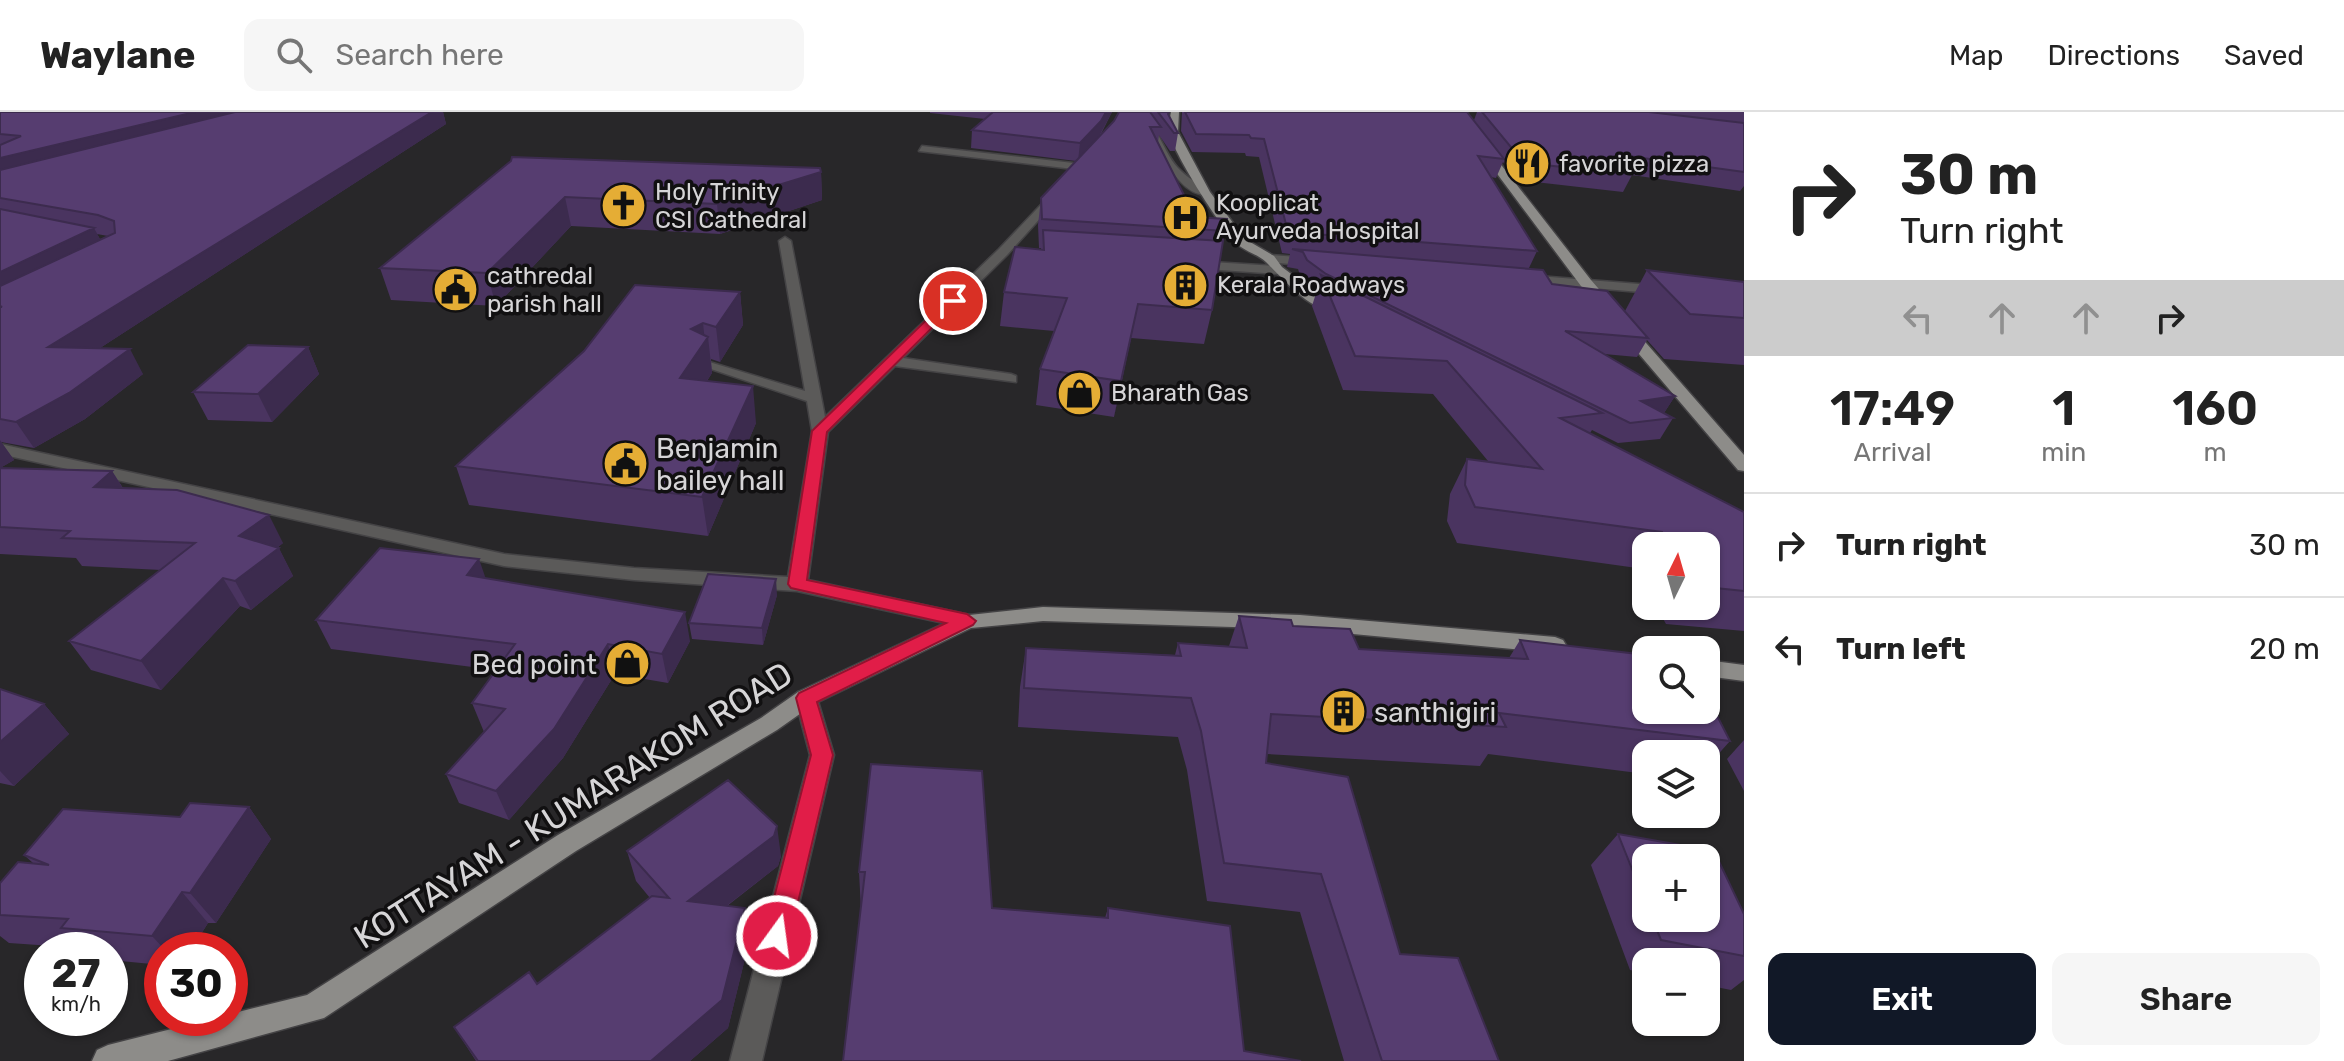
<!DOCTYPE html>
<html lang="en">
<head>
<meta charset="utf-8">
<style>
	body { margin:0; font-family:Rubik,sans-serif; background:#f6f6f6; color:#222; height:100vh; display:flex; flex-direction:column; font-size:30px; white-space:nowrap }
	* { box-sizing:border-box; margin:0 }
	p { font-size:26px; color:#767676 }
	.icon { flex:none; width:44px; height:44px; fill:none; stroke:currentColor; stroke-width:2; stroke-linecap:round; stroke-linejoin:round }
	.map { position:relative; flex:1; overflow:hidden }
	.details { display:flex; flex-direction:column; background:#fff; width:600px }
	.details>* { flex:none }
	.hud { background:#fff; color:#222; overflow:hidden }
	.needle { width:52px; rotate:5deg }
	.buttons { position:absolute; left:1632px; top:420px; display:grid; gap:16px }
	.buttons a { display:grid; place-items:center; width:88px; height:88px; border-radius:16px; background:#fff; box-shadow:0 2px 6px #0004; font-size:40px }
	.speed { position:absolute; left:24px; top:820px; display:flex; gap:16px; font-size:40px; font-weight:700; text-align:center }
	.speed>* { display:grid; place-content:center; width:104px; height:104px; border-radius:50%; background:#fff; box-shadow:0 2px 6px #0004; line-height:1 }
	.speed small { font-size:20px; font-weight:400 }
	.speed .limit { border:12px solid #d22; background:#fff; color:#111 }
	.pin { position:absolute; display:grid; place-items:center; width:68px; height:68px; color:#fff; margin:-34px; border:4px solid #fff; border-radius:50%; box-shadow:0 2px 8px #0007 }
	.me { position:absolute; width:88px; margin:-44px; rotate:14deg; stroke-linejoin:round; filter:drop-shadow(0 0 6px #0008) }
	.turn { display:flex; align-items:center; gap:28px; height:168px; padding:0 24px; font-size:36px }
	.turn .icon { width:104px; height:104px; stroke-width:2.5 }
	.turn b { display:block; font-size:56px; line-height:68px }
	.lanes { display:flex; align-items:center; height:76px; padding:0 24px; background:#0003; justify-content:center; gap:40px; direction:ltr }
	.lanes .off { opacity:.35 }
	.eta { display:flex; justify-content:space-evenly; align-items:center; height:136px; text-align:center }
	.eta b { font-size:48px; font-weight:600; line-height:56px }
	.button { display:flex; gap:16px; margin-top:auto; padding:16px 24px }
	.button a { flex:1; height:92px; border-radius:16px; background:#111827; color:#fff; font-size:32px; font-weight:600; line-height:92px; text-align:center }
	.button a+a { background:#f6f6f6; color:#222 }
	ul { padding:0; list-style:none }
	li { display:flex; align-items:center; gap:24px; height:104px; padding:0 24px; border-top:2px solid #e0e0e0 }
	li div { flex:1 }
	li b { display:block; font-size:30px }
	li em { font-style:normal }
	header { display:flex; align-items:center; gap:48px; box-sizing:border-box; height:112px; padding:0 40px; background:#fff; border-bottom:2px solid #e0e0e0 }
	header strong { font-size:38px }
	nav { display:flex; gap:44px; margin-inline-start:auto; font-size:28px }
	.search { width:560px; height:72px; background:#f6f6f6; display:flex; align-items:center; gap:20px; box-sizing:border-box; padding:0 28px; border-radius:16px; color:#767676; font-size:30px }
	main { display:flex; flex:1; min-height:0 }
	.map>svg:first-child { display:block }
</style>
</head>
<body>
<header>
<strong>Waylane</strong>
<div class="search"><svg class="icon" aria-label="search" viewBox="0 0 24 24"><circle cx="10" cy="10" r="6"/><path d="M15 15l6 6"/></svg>Search here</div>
<nav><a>Map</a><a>Directions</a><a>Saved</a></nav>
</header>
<main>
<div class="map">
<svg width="1744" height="949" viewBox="0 0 1744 949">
	<rect width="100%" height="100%" fill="#282729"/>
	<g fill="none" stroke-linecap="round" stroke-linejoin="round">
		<defs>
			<path id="minor" d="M1125 0C1157 0 1160 37 1178 56 1186 65 1199 72 1209 79V83C1176 85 1161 34 1145 16 1139 10 1131 6 1125 0Z
				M922 34 1082 52 1087 55 1082 58 919 39Z
				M1054 79 1063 81 1007 143 903 246 1011 262 1016 264V270L895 254 828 320 808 468 974 504 977 509 974 514 967 516 797 479 634 468 504 454 0 342V332L504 442 634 456 788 465 812 319 807 289 699 253 706 249 805 279 779 129 785 125 791 129 825 305 999 137Z
				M1270 143 1313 146 1319 150 1313 154 1266 150V144Z
				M1195 149 1278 154 1284 158 1278 162 1191 156 1189 153Z
				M1525 163 1664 174 1670 178 1664 182 1521 170V164Z
				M806 578 814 580 817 586 834 643 762 949H730L810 643 795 586 798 580Z"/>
			<path id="major" d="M1171 0H1179L1178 20 1210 80 1245 127 1274 144 1282 155 1319 183 1342 194V200C1314 204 1284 168 1266 150 1258 142 1243 139 1235 130 1220 114 1171 38 1169 19 1168 13 1170 6 1171 0Z
				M1451 0H1460L1591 168 1744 343V359L1738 358 1581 174Z
				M1043 495 1300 503 1555 525 1563 528 1566 533 1563 538 1555 541 1300 517 1043 509 971 516 814 592 777 618 576 739 324 906 168 949H92L97 938 108 933 215 906H230V902L307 883 558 723 761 606 798 580 960 504Z
				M1706 548 1744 553V569L1706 564Z"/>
		</defs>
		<use href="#minor" stroke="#444345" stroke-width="3"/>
		<use href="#major" stroke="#444345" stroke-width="3"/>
		<use href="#minor" fill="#5b5a59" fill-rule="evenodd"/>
		<use href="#major" fill="#8d8c89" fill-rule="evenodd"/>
	</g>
	<path fill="#4a3460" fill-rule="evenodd" d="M0 0H443L446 12 100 236 143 262 85 307 34 336 1 330 14 348 0 356 112 359 123 376 283 431 278 435 293 464 251 498 240 494 161 578 91 558 69 529 161 458 82 454 76 446 0 442ZM97 122 108 124 100 127Z
		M930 0H1112L1100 24 1114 9 1119 0H1169L1168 2 1178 21 1175 39H1170L1159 23 1158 30 1195 105 1225 119 1212 198 1204 232 1131 226 1114 305 1036 293 1040 257 1054 219 1000 214 1004 180 1041 137V136H1039L1038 113 1041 86 1076 49 971 36 972 18 985 7 930 1Z
		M1182 0H1467L1474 8 1477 0H1744V74L1740 79 1632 63 1623 80 1517 68 1503 50 1496 66 1491 65 1537 139 1529 156 1552 172 1625 199 1647 158 1744 170V253L1664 247 1647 228 1637 245 1604 242 1675 284 1664 301 1673 306 1660 327 1618 331 1592 318 1590 321 1744 400V519L1666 512 1656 494H1706V434H1646V474L1637 456 1457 431 1447 409 1450 382 1467 347 1488 349 1433 282 1343 278 1312 194 1317 178 1301 166 1298 157 1287 155 1290 142 1282 141 1259 45 1246 44 1245 41 1192 40 1181 19Z
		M511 49 821 60 822 88 720 122 571 114 496 194 391 188 380 156Z
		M740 180 743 213 720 250 711 247 712 261 707 269 756 311 708 424 469 393 456 354Z
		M308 235 319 262 272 310 208 308 193 280Z
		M485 466 690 529 668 571 615 562 563 646 509 708 459 691 446 662 484 620 472 591 496 558 331 537 316 508Z
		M777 483 763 533 692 527 689 511Z
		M1239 504 1293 514 1359 537 1509 546 1520 528 1730 629 1706 656V642H1646V662L1488 642 1480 654 1267 642 1266 651 1400 842 1499 949H1344L1300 800 1207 789 1187 658 1178 625 1018 615 1020 575 1026 536 1175 543 1178 531 1229 534Z
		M0 577 44 592 69 622 14 674 0 671Z
		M1744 628V679L1727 647Z
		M871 652 992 796 1105 806 1108 796 1244 939 843 949 861 798 859 760Z
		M249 695 271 727 216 811H208L191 838H162V853L110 848V838H84L82 836 9 831 0 824V771L33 751 24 743 180 705Z
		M1618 722 1744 802V868L1731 878 1706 873V850H1646V861L1630 858 1591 753ZM1646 746 1706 806H1646Z
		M627 739 781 744 778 754 727 794 750 826 728 916 690 949H476L454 915 537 872 650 786 636 769Z"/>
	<path fill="#3c2b4e" d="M195 0H274L0 69V46Z
		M432 0H443L446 12 63 260 48 235Z
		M1106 0H1112L1098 26 1078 49 1080 31Z
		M821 60 822 88 720 122 717 92Z
		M565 85 571 114 496 194 487 161Z
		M94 116 106 138 0 190V160Z
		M740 180 743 213 720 250 716 215Z
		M1138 192 1131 226 1114 305 1121 269Z
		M703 211 705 230 708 225 712 261 685 302 680 266 691 217Z
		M308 235 319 262 272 310 258 282Z
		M130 237 143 262 85 307 34 336 16 310Z
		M753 274 756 311 708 424 702 385Z
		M1675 284 1662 304 1641 289Z
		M0 328 14 348 0 356Z
		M112 359 129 386 94 375Z
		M269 403 283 431 255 453 239 424Z
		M279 436 293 464 251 498 235 469Z
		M479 447 489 476 467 463Z
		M223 466 240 494 161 578 141 549Z
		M776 467 777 483 763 533 762 516Z
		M685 500 690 529 668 571 662 542Z
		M608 532 615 562 563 646 509 708 496 679Z
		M44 592 69 622 14 674 0 659V630Z
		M249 695 271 727 216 811 190 781Z
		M777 714 781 744 778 754 695 818 688 789Z
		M182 780 208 811 191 838H165L152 824Z
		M745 796 750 826 728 916 690 949H651Z"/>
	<path fill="#563d70" stroke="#3c2b4e" stroke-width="2" d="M0 0H195L0 46V33L21 24 0 22Z
		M235 0H432L48 235 130 237 69 281 16 310 0 307V195H2L0 194V174L115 121 114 109 98 103 0 86V58Z
		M993 0H1106L1101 9 1080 31 972 18Z
		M1119 0H1150L1161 15H1150L1195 105 1227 107 1225 119 1042 107 1041 86 1114 9Z
		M1158 0H1169L1168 2 1178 21H1174Z
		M1185 0H1467L1504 47 1478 44 1537 139 1288 120 1264 27 1251 26 1249 23 1196 22Z
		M1482 0H1649L1744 11V60L1621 43 1632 62 1524 51Z
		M512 45 820 56 821 60 717 92 565 85 487 161 380 156 511 49Z
		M0 97 94 116 0 160Z
		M1043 118 1223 129 1212 198 1138 192 1121 269 1040 257 1067 186 1004 180 1015 135 1044 138Z
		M1292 137 1543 158 1552 172 1607 179 1648 226 1565 219 1675 284 1641 289 1673 306 1630 311 1326 162 1307 148 1303 140Z
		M1647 158 1744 170V206L1690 202Z
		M1321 163 1602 301 1560 306 1744 400V479L1706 475V434H1670L1662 420 1475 395 1465 373 1467 347 1542 357 1447 249 1355 244Z
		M635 173 740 180 716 215 703 211 691 217 708 225 680 266 753 274 702 385 456 354 584 239Z
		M248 233 308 235 258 282 193 280Z
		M0 356 112 359 94 375 177 378 269 403 239 424 279 436 235 469 223 466 141 549 69 529 195 431 62 426 70 419 0 415Z
		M380 436 479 447 467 463 685 500 662 542 608 532 554 617 496 679 446 662 505 597 472 591 515 532 316 508Z
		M708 462 776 467 762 516 689 511Z
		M1239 504 1291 508 1293 514 1350 517 1359 537 1528 547 1520 528 1646 543V598H1706V582L1730 629 1499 601 1506 615 1271 602 1266 651 1348 665 1400 842 1458 846 1499 949H1382L1321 762 1224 751 1201 619 1191 586 1024 576 1026 536 1181 544 1178 531 1247 536Z
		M0 577 44 592 0 630Z
		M871 652 982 659 992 796 1108 806V796L1230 814 1244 939 1301 949H843L865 760H859Z
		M728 668 777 714 774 724 688 789 745 796 722 888 651 949H478L454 915 529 860 537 872 652 784 669 786 627 739Z
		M190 691 249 695 190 781 182 780 152 824 61 816 68 807 0 803V771L18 750 49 753 24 743 63 697 180 705Z
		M1618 722 1714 739 1744 802V844L1661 828 1652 806H1706V746H1646V792Z"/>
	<path fill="#e11d48" stroke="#92132f" stroke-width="2" d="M949 186 959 189 827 320 807 468 967 502 976 509 973 513 817 590 833 643 790 824 786 832 777 836 768 832 764 824 811 643 796 586 799 581 946 511 791 476 788 472 812 319Z"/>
	<defs>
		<symbol id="restaurant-disc" viewBox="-11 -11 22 22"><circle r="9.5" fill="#e5ad35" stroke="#111011"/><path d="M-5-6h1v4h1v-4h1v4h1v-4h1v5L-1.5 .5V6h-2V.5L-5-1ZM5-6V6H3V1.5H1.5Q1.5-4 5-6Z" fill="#111"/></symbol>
		<symbol id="church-disc" viewBox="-11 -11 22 22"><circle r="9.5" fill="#e5ad35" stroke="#111011"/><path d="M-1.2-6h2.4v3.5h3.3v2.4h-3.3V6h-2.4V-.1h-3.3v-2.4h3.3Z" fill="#111"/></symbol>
		<symbol id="hospital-disc" viewBox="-11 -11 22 22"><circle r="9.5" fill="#e5ad35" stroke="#111011"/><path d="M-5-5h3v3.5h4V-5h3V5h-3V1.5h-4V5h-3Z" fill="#111"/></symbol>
		<symbol id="building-disc" viewBox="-11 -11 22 22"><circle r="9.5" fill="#e5ad35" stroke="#111011"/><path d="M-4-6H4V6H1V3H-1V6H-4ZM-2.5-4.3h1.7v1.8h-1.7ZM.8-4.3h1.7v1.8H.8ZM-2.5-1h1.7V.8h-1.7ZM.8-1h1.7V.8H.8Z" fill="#111"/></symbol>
		<symbol id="civic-disc" viewBox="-11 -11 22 22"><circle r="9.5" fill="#e5ad35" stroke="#111011"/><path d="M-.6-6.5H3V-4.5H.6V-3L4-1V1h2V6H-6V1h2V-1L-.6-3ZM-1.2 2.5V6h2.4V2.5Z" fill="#111"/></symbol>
		<symbol id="shop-disc" viewBox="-11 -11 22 22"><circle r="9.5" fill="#e5ad35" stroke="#111011"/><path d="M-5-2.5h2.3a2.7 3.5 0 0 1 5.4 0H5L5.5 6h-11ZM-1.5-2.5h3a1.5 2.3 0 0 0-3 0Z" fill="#111"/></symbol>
	</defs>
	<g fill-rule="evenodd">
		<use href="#restaurant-disc" x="1502" y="26" width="51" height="51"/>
		<use href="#church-disc" x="598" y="68" width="51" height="51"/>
		<use href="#hospital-disc" x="1160" y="80" width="51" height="51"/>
		<use href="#building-disc" x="1160" y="148" width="51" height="51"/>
		<use href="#civic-disc" x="430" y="152" width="51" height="51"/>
		<use href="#shop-disc" x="1054" y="256" width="51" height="51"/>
		<use href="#civic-disc" x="600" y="326" width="51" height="51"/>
		<use href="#shop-disc" x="602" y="526" width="51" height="51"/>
		<use href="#building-disc" x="1318" y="574" width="51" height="51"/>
	</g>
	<g text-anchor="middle" stroke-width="7" stroke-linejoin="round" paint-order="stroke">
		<g font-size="24" fill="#d6d5d7" stroke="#111011" text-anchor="start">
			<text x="1559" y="60">favorite pizza</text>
			<text x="655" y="88">Holy Trinity<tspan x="655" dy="28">CSI Cathedral</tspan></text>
			<text x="1216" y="99">Kooplicat<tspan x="1216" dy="28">Ayurveda Hospital</tspan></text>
			<text x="487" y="172">cathredal<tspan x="487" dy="28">parish hall</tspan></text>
			<text x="1217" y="181">Kerala Roadways</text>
			<text x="1111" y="289">Bharath Gas</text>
		</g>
		<g font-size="28" fill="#d6d5d7" stroke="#111011" text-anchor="start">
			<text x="656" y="346">Benjamin<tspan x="656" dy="32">bailey hall</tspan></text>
			<text x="597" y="562" text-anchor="end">Bed point</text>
			<text x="1374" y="610">santhigiri</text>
		</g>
		<g font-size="34" fill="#d6d5d7" stroke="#111011">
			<text transform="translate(573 693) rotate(-32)" y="12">KOTTAYAM - KUMARAKOM ROAD</text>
		</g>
	</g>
</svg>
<div class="buttons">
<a><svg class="needle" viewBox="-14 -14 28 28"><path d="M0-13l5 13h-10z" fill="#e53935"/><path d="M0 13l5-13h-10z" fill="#767676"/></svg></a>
<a><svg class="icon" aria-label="search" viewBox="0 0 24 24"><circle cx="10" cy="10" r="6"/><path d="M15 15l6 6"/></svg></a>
<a><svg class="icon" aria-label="layers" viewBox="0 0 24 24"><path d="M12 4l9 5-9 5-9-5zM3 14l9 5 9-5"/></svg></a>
<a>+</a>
<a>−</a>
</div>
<div class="speed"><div>27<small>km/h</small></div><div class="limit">30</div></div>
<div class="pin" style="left:953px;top:189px;background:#d93025"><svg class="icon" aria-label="arrive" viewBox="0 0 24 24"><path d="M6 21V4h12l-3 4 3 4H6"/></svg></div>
<svg class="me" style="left:777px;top:824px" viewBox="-20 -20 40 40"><circle r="17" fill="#e11d48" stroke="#fff" stroke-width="3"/><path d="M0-11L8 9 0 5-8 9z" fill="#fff"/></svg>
</div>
<section class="details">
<div class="hud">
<div class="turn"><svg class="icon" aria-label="right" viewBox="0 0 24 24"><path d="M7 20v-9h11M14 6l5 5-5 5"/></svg><div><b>30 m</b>Turn right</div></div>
<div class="lanes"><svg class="icon off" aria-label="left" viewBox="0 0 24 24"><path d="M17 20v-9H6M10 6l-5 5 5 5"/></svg><svg class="icon off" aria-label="ahead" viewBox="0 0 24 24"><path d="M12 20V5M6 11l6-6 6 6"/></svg><svg class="icon off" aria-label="ahead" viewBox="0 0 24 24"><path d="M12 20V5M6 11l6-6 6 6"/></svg><svg class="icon" aria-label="right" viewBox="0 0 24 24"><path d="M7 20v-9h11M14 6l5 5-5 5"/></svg></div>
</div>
<div class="eta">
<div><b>17:49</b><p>Arrival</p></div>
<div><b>1</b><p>min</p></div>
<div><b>160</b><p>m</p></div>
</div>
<ul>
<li><svg class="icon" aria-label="right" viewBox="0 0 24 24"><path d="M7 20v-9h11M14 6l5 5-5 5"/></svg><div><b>Turn right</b></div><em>30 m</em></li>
<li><svg class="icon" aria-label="left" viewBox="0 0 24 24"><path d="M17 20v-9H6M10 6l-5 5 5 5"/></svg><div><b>Turn left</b></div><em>20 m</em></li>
</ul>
<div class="button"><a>Exit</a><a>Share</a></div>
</section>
</main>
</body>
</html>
